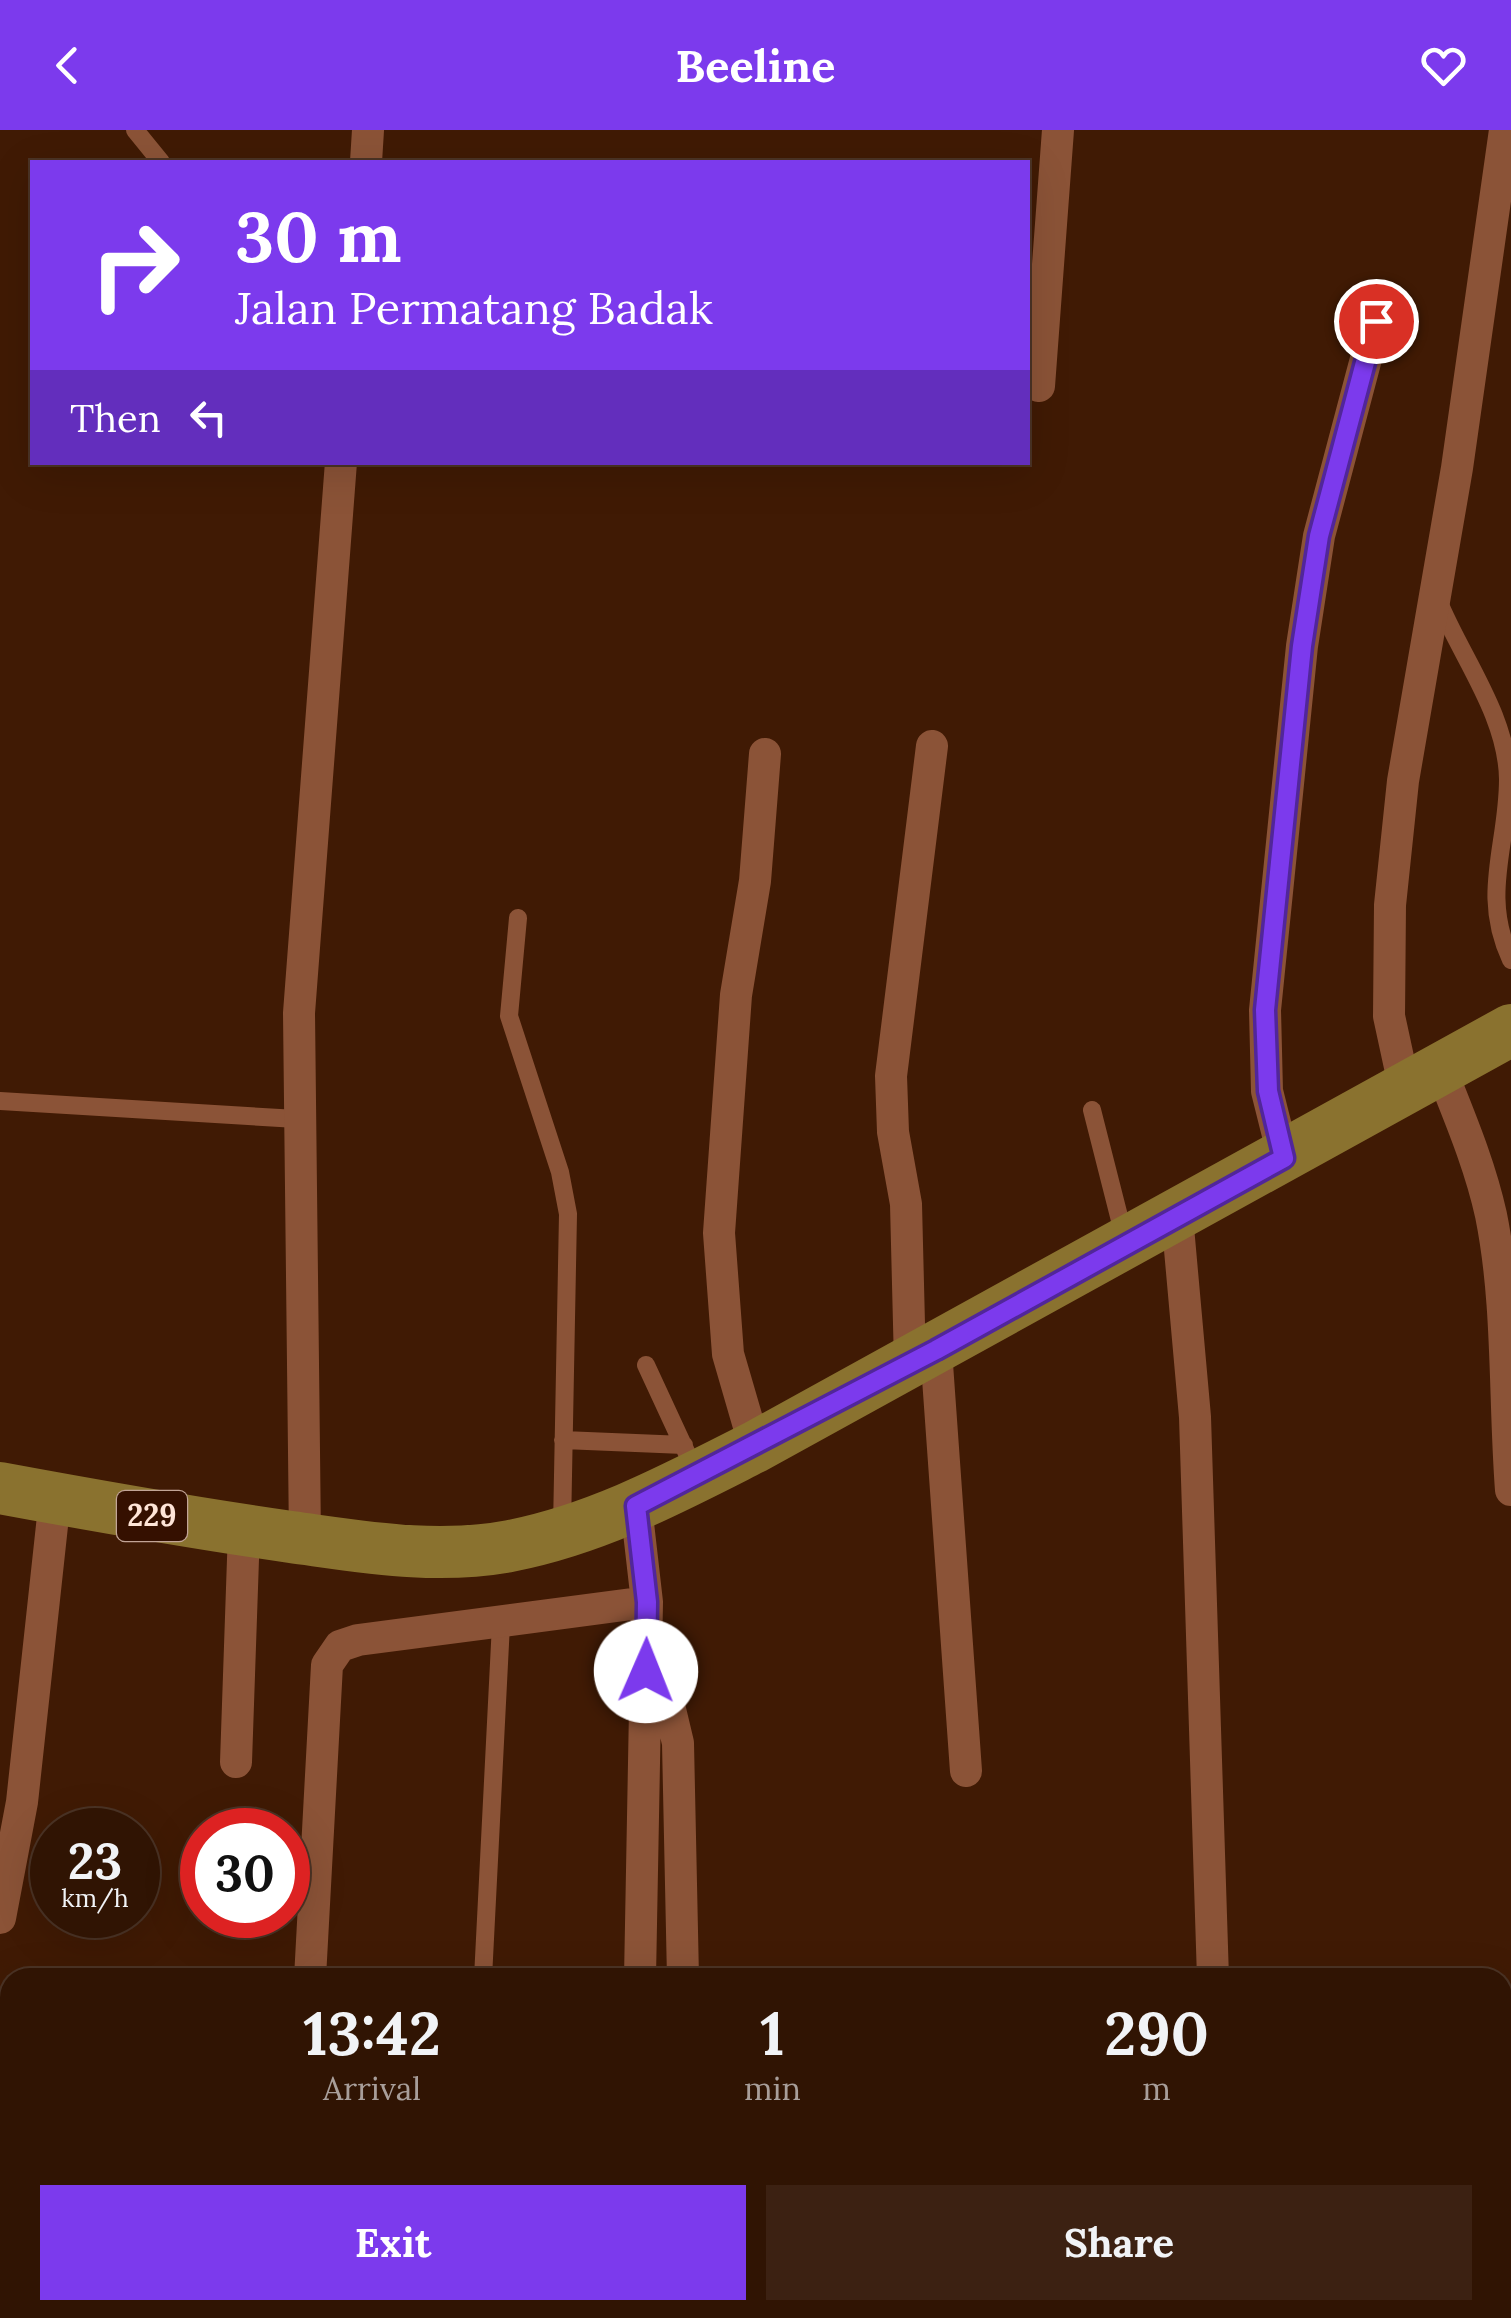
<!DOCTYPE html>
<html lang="en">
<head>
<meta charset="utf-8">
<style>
	body { margin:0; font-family:Lora,serif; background:#3c2112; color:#f1f3f6; height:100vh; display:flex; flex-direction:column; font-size:38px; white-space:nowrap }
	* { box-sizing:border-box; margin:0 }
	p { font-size:32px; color:#a89e9a }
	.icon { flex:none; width:55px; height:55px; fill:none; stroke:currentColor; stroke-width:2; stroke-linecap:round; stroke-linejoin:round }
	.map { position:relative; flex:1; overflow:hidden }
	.drawer { position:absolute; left:0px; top:1838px; width:1512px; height:352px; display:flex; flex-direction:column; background:#301403; border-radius:30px 30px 0 0; box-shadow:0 10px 40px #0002,0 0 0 2px #4b3325 }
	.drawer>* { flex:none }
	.hud { position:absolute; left:30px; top:30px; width:1000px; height:305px; border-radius:0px; box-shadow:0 10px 40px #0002,0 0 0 2px #4b3325; background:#7c3aed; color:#fff; overflow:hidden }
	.speed { position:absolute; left:30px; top:1678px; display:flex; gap:20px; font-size:50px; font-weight:700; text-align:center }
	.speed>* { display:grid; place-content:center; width:130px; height:130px; border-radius:50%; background:#301403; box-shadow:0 10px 40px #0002,0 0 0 2px #4b3325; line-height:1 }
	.speed small { font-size:25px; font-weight:400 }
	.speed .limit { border:15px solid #d22; background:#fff; color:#111 }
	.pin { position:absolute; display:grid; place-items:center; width:85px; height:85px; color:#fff; margin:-42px; border:5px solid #fff; border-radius:50%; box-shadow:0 2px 10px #0007 }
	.me { position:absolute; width:110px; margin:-55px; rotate:1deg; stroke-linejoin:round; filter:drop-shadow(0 0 8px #0008) }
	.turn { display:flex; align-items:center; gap:35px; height:210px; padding:0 40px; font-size:45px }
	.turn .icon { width:130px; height:130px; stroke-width:2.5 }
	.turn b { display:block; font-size:70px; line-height:85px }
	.then { display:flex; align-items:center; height:95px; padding:0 40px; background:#0003; gap:20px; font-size:38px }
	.eta { display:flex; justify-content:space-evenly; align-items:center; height:170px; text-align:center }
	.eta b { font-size:60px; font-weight:700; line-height:70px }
	.action { display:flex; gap:20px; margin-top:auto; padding:20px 40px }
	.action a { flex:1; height:115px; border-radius:0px; background:#7c3aed; color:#fff; font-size:40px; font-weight:700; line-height:115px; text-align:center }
	.action a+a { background:#3c2112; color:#f1f3f6 }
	header { display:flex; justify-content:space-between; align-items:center; height:130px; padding:0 40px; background:#7c3aed; color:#fff; font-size:45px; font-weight:700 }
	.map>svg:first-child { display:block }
</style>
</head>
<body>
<header><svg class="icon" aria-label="back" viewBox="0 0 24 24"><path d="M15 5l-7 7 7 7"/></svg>Beeline<svg class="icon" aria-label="heart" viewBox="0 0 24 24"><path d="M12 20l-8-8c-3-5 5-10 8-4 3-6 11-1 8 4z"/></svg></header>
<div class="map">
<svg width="1511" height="2188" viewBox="0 0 1511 2188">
	<rect width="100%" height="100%" fill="#401a04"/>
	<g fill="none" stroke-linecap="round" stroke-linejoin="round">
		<path stroke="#8b5337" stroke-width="18" d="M135 0 161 32
			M1438 470C1461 527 1507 585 1508 649 1508 716 1480 764 1511 830
			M518 788 509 886 560 1042 568 1084 562 1398
			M0 971 297 989
			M1092 980 1125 1110
			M646 1235 696 1343
			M563 1310 684 1315
			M483 1848 501 1494
			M465 2188 466 2180"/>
		<path stroke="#8b5337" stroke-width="32" d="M366 32 368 0
			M1039 256 1058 0
			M1441 940C1460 988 1480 1035 1491 1085 1509 1174 1504 1269 1511 1360
			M1405 960 1389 886 1390 775 1403 651 1457 338 1505 0
			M1284 1029 1267 961 1265 880 1302 516 1319 406 1376 191
			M1177 1086 1195 1287 1213 1848
			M936 1220 966 1641
			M910 1234 906 1074 893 1002 891 946 932 616
			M755 1317 728 1224 719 1103 736 865 755 751 765 624
			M636 1376 647 1472 640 1848
			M305 1409 299 883 341 332
			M645 1541 668 1571 678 1613 683 1848
			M236 1632 244 1400
			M0 1788 22 1672 55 1368
			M310 1848 327 1535 340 1516 358 1510 647 1472
			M664 2180 667 2188
			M291 2188 292 2180
			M633 2188 634 2180"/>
		<path stroke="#8a722f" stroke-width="52" d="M0 1358C97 1376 194 1393 291 1407 365 1417 436 1430 510 1416 598 1399 676 1357 755 1317L1511 900"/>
	</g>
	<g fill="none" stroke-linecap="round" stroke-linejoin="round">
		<defs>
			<path id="route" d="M646 1541 647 1472 636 1376 936 1220 1284 1028 1268 961 1265 880 1302 516 1319 406 1376 191"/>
		</defs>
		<use href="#route" stroke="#51269a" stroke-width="25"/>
		<use href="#route" stroke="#7c3aed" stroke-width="18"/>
	</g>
	<g text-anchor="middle" stroke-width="10" stroke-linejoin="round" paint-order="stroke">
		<rect fill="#351000" stroke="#c2a496" stroke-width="2.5" x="117" y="1361" width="70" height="50" rx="8"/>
		<g font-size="30" font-weight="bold" fill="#fee4d7">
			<text x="152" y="1396">229</text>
		</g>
	</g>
</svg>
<div class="speed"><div>23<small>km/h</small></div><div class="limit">30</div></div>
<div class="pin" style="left:1376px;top:191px;background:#d93025"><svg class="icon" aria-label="arrive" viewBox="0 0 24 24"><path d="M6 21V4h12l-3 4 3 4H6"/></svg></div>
<svg class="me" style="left:646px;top:1541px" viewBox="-20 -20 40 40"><circle r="19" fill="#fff"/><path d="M0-13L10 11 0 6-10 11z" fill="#7c3aed"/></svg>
<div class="hud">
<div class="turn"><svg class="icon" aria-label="right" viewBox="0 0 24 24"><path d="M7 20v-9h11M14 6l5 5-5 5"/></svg><div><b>30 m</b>Jalan Permatang Badak</div></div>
<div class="then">Then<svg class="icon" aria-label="left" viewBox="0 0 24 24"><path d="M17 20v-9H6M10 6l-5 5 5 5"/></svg></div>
</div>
<section class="drawer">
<div class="eta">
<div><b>13:42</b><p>Arrival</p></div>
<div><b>1</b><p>min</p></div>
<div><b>290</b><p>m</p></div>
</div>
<div class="action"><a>Exit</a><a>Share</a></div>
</section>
</div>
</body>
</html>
